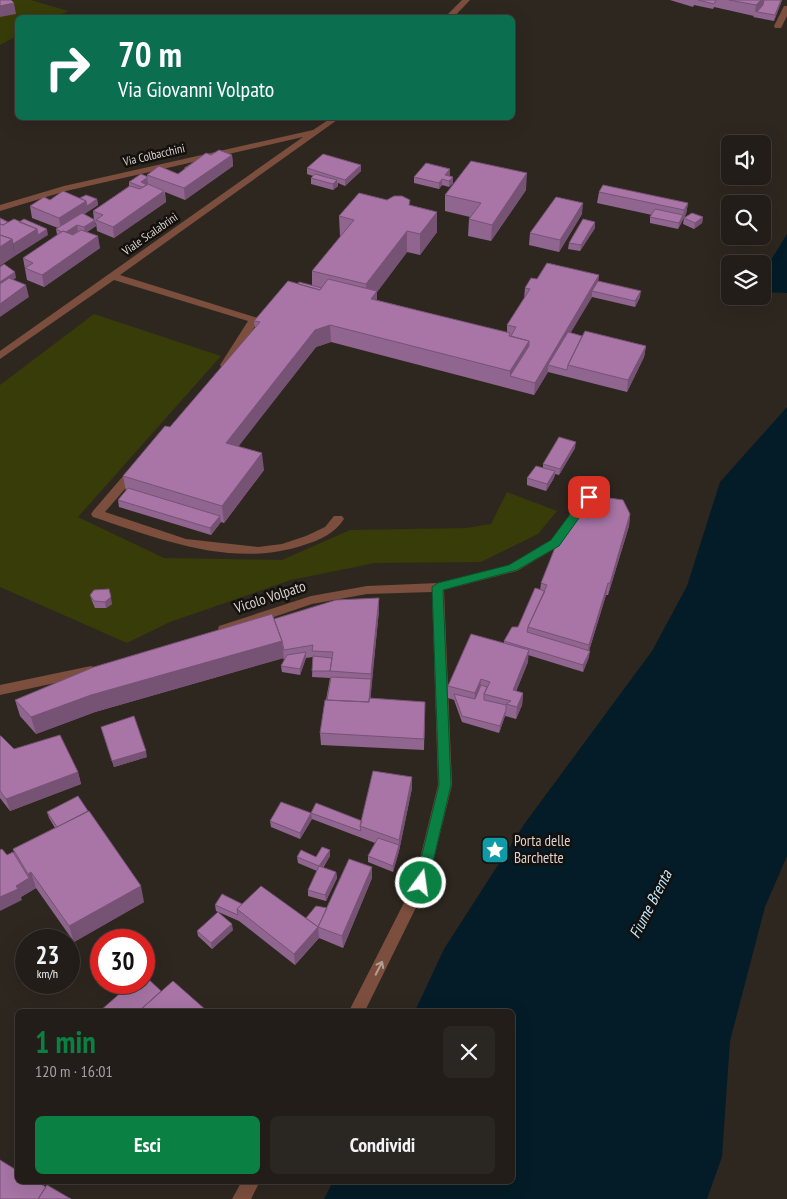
<!DOCTYPE html>
<html lang="it">
<head>
<meta charset="utf-8">
<style>
	body { margin:0; font-family:"PT Sans Narrow",sans-serif; background:#2a2621; color:#f1f3f6; height:100vh; display:flex; flex-direction:column; font-size:19px; white-space:nowrap }
	* { box-sizing:border-box; margin:0 }
	p { font-size:16px; color:#a2a2a2 }
	.icon { flex:none; width:28px; height:28px; fill:none; stroke:currentColor; stroke-width:2; stroke-linecap:round; stroke-linejoin:round }
	.map { position:relative; flex:1; overflow:hidden }
	.details { position:absolute; left:15px; top:1009px; width:500px; height:175px; display:flex; flex-direction:column; background:#221d18; border-radius:8px; box-shadow:0 5px 20px #0002,0 0 0 1px #3f3b37 }
	.details>* { flex:none }
	.hud { position:absolute; left:15px; top:15px; width:500px; height:105px; border-radius:8px; box-shadow:0 5px 20px #0002,0 0 0 1px #3f3b37; background:#0b6e4f; color:#fff; overflow:hidden }
	.controls { position:absolute; left:721px; top:135px; display:grid; gap:10px }
	.controls a { display:grid; place-items:center; width:50px; height:50px; border-radius:8px; background:#221d18; box-shadow:0 5px 20px #0002,0 0 0 1px #3f3b37; font-size:25px }
	.speed { position:absolute; left:15px; top:929px; display:flex; gap:10px; font-size:25px; font-weight:700; text-align:center }
	.speed>* { display:grid; place-content:center; width:65px; height:65px; border-radius:50%; background:#221d18; box-shadow:0 5px 20px #0002,0 0 0 1px #3f3b37; line-height:1 }
	.speed small { font-size:12px; font-weight:400 }
	.speed .limit { border:8px solid #d22; background:#fff; color:#111 }
	.pin { position:absolute; display:grid; place-items:center; width:42px; height:42px; color:#fff; margin:-21px; border-radius:10px; box-shadow:0 2px 8px #0006 }
	.me { position:absolute; width:55px; margin:-28px; rotate:14deg; stroke-linejoin:round; filter:drop-shadow(0 0 4px #0008) }
	.turn { display:flex; align-items:center; gap:18px; height:105px; padding:0 20px; font-size:22px }
	.turn .icon { width:65px; height:65px; stroke-width:2.5 }
	.turn b { display:block; font-size:35px; line-height:42px }
	.round { display:grid; place-items:center; flex:none; width:52px; height:52px; border-radius:8px; background:#2a2621 }
	.headline { display:flex; align-items:center; justify-content:space-between; height:85px; padding:0 20px }
	h1 { font-size:30px; font-weight:600; line-height:38px; color:#0b8043 }
	.cta { display:flex; gap:10px; margin-top:auto; padding:10px 20px }
	.cta a { flex:1; height:58px; border-radius:8px; background:#0b8043; color:#fff; font-size:20px; font-weight:600; line-height:58px; text-align:center }
	.cta a+a { background:#2a2621; color:#f1f3f6 }
	.map>svg:first-child { display:block }
</style>
</head>
<body>
<div class="map">
<svg width="787" height="1199" viewBox="0 0 787 1199">
	<rect width="100%" height="100%" fill="#2e2720"/>
	<path fill="#373c08" d="M0 0H31L68 11 56 17 18 18 17 36 0 45Z
		M94 314 221 356 78 517 164 558 282 560 350 530 466 528 491 524 507 492 557 511 538 534 481 562 375 563 291 580 170 622 127 643 0 587V385Z"/>
	<path fill="#041c27" d="M787 234V293L763 292V273Z
		M787 407V856L765 907 730 1041 722 1157 707 1199H324L333 1181H512V1011H415L444 949 525 823 652 651 687 586 720 482Z"/>
	<g fill="none" stroke-linecap="round" stroke-linejoin="round">
		<path fill="#7c4e3d" fill-rule="evenodd" d="M462 0H470L453 18H444Z
			M784 6H787V16L781 28H775L774 26Z
			M331 118H340L120 275 258 318 259 320 229 367H221L220 365 248 321 114 280 0 359V351L303 137 66 191 0 211V205L64 186 313 130Z
			M134 467 138 468 140 471 138 474 105 512 186 539 258 547 282 544 306 536 325 527 334 516H342L344 519C334 534 320 540 304 545 233 569 160 539 93 517L91 514 93 511 130 468Z
			M589 493 595 497 559 546 517 571 444 590 452 785 428 883 365 1011H349L414 883 438 785 432 592 367 594 312 604 224 634 218 629 219 626 311 596 367 586 438 583 509 565 551 540 585 494Z
			M91 666 96 668 98 671 96 674 0 695V685Z
			M242 1181H260L251 1199H232Z"/>
	</g>
	<path fill="#90658f" d="M670 0H782L774 21 753 17 754 16 714 7 713 9 694 5 693 7Z
		M211 155H232L233 166 185 200 165 192 166 202 114 238 97 231 96 223H95L96 226 87 232 100 248 44 287 27 280 23 258 57 235 56 229 58 228 32 218 30 206 50 200 80 198 97 199 98 205 84 214 94 220 93 211 129 186V182L147 177V175L178 174 185 169 184 168 192 163Z
		M307 168 361 171 345 186 338 183V186L333 190 311 184V178L313 176 307 174Z
		M450 175 449 176 453 177V183L449 187 442 185 439 189 414 183V177Z
		M526 190 491 241 468 236 469 219 470 217 445 211V195Z
		M599 192 688 203 686 214 678 229 650 223V217L652 215 597 203Z
		M410 205 437 212V232L420 255 407 252 377 292V300L507 333V325L524 299 525 288 537 279 599 275 598 281 640 297 635 307 592 297 570 333 582 336 646 346 644 357 627 392 548 372 534 395 331 342 316 347 238 446 264 470 224 523 221 522 211 535 119 507 118 500 126 491 123 476 170 427 255 328 254 321 298 284 312 286V271L340 237 339 216Z
		M582 214 559 252 529 245 530 233Z
		M703 217 702 223 694 229 683 224 684 218Z
		M595 228 580 251 568 249 569 243Z
		M575 448 559 475 555 474 554 478 546 491 527 485V478L543 468V464Z
		M630 514 629 526 608 595H606L589 651V657L583 672 528 655V662L516 691 523 693 522 705 516 719 505 716 499 733 462 722 454 700 448 698V686L504 644V641L518 627 540 590 541 583 561 540 588 518Z
		M90 595 112 604 106 608H95L92 601Z
		M379 598V610L370 699 425 702 424 750 321 745 320 733 330 678 312 677 313 657 306 658 300 675 282 672 281 666 284 660 283 658 95 712 36 734 20 716 15 700 274 619Z
		M101 727 147 757 114 767Z
		M0 736 14 749 78 772 81 784 10 811 0 798Z
		M412 788 399 851 393 872 368 862V856L375 843 312 819 311 813 362 821Z
		M47 812 144 902 74 942 36 888 21 897 22 900 7 855 14 853 13 849 55 828 49 818Z
		M311 813 312 819 300 839 271 827 270 821Z
		M330 856 323 868 336 872 337 878 326 901 308 896V890L317 871 298 863 297 857Z
		M372 878 343 948 319 938 295 965 239 921 216 911 215 905 242 904 306 918 327 908Z
		M233 930 212 949 198 936 197 931Z"/>
	<path fill="#765274" d="M761 0H764L763 5 757 12H755L756 5Z
		M781 0H782L774 21 775 15Z
		M14 3 16 14 0 17V6Z
		M232 155 233 166 185 200 184 188Z
		M361 165V171L345 186V180Z
		M450 169V175L445 181V175Z
		M527 173 526 190 491 241 492 225Z
		M453 177V183L449 187V181Z
		M147 178 148 184 142 187 141 182Z
		M442 179V185L439 189V183Z
		M337 180 338 186 333 190V184Z
		M164 191 166 202 114 238 113 227Z
		M97 199 98 205 61 230 59 218 86 201Z
		M583 203 582 214 559 252 560 240Z
		M688 203 686 214 682 221 684 210Z
		M437 212V232L420 255V234Z
		M683 215 682 221 678 229 679 223Z
		M703 217 702 223 694 229 695 223Z
		M95 220 96 226 85 233 84 227Z
		M595 222V228L580 251 581 245Z
		M77 225 78 231 66 239 65 233Z
		M37 229H47L48 235 15 256 13 244Z
		M407 231V252L377 292V308L367 305 366 284Z
		M98 236 100 248 44 287 42 275Z
		M12 239 15 256 0 266V240Z
		M15 272 16 278 0 289V282Z
		M599 275 597 287 592 291V297L551 366 548 365V372L534 395 535 383Z
		M26 285 29 297 0 317V304Z
		M641 291 640 297 635 307V301Z
		M330 325 331 342 316 347 228 460 226 443 315 330Z
		M529 341 528 358 510 376V371Z
		M646 346 644 357 627 392 628 380Z
		M576 442 575 448 559 475 560 469Z
		M262 453 264 470 224 523 222 506Z
		M555 471 554 478 546 491 547 484Z
		M630 514 629 526 608 595 610 583Z
		M220 516 221 522 211 535 210 528Z
		M608 583 606 595 587 657 589 645Z
		M111 597 112 604 106 608 105 602Z
		M379 598V610L369 714 371 674Z
		M282 641 284 658 95 712 36 734 31 717 91 695Z
		M529 650 528 662 512 702 513 690Z
		M590 651 589 657 583 672V665Z
		M306 652V658L300 675V669Z
		M481 679 480 691 474 705 475 693Z
		M523 693 522 705 516 719 517 707Z
		M506 710 505 716 499 733 500 726Z
		M146 751 147 757 114 767 112 761Z
		M78 772 81 784 10 811 6 799Z
		M412 777V788L399 851V840Z
		M311 813 312 819 300 839V833Z
		M399 845V851L393 872V866Z
		M330 850V856L319 872V866Z
		M372 867V878L343 948 342 936Z
		M31 872 36 888 21 897 22 900 0 911V897L16 886 29 878 28 874Z
		M336 872 337 878 326 901 325 895Z
		M141 886 144 902 74 942 69 926Z
		M232 924 233 930 212 949 211 943Z
		M318 927 319 938 295 965 294 954Z"/>
	<path fill="#a875a6" stroke="#765274" d="M0 0H11L14 3 0 6Z
		M698 0H716L714 4Z
		M729 0H761L756 5Z
		M764 0H781L775 15 757 12 763 5Z
		M219 150 232 155 184 188 147 175 159 166 178 174 206 153 211 155Z
		M323 154 361 165 345 180 307 168Z
		M471 161 527 173 492 225 469 219 481 203 445 195Z
		M426 163 450 169 445 175 453 177 449 181 442 179 439 183 414 177Z
		M141 174 148 177 141 182 147 185 142 187 129 182Z
		M315 174 337 180 333 184 311 178Z
		M148 184 164 191 113 227 96 220 103 215 93 211 130 186 140 189Z
		M603 185 688 203 684 210 599 192Z
		M63 191 86 201 59 218 30 206 44 197 50 200Z
		M359 193 387 200 394 196H402L410 200 409 205 437 212 420 234 407 231 366 284 312 271 354 220 339 216Z
		M86 195 97 199 87 206 86 201 80 198Z
		M556 197 583 203 560 240 530 233Z
		M655 209 683 215 679 223 650 217Z
		M82 213 95 220 84 227 77 225 66 232 63 231 62 232 56 229Z
		M692 213 703 217 695 223 684 218Z
		M0 218 8 222 3 225 0 224Z
		M14 219 37 229 13 244 12 239 0 235V224L3 225Z
		M24 219 47 229 38 235 37 229 19 222Z
		M583 219 595 222 581 245 569 243Z
		M81 230 98 236 42 275 25 268 33 263 23 258 63 231 73 235Z
		M0 235 12 239 0 247Z
		M547 263 599 275 535 383 510 376 529 346V341L511 336 516 327 507 325 530 289 525 288 531 278 537 279Z
		M4 264 15 272 0 282V267Z
		M9 278 26 285 0 304V284Z
		M328 279 377 291 371 299 510 333 509 336 529 341 510 371 330 325 315 330 226 443 262 453 222 506 123 476 165 426 170 427 260 322 254 321 288 281 320 290Z
		M598 281 641 291 635 301 592 291Z
		M299 282 322 288 320 290 298 284Z
		M585 331 646 346 628 380 568 365Z
		M568 332 582 336 568 365 567 370 548 365Z
		M559 437 576 442 560 469 543 464Z
		M536 466 555 471 547 484 527 478Z
		M128 488 220 516 210 528 118 500Z
		M596 496 623 500 630 514 610 583H608L589 645 528 627 547 585 541 583 558 540H561L570 514 588 518Z
		M535 588 545 591 528 627 527 632 590 651 583 665 504 641 512 627H518Z
		M109 589 111 597 105 602 94 601 90 595 94 590Z
		M379 598 371 674 330 671 333 652 312 651 313 645 284 650 282 641 274 619 336 600Z
		M272 614 282 641 91 695 31 717 15 700 94 667Z
		M471 634 529 650 513 690 523 693 517 707 506 704 511 701 484 694 490 682 481 679 475 693 448 686Z
		M306 652 300 669 281 666 287 655Z
		M313 656 332 658 330 671H312Z
		M331 677 371 679 369 702 327 700Z
		M481 685 487 687 484 694V700L506 705V710L500 726 462 716 454 694 475 699Z
		M369 698 425 702 424 739 320 733 325 700 369 702Z
		M134 716 146 751 112 761 101 727Z
		M60 735 78 772 6 799 0 791V736H1L14 749Z
		M373 771 412 777 399 840 360 826Z
		M78 796 88 811 57 827 47 812Z
		M281 802 311 813 300 833 270 821Z
		M316 803 362 821 360 826 361 831 311 813Z
		M89 811 141 886 69 926 31 872 28 874 13 849Z
		M378 838 399 845 393 866 368 856Z
		M322 847 330 850 319 866 336 872 325 895 308 890 319 866 297 857 301 850 316 857Z
		M2 849 7 855 13 852 29 878 16 886 18 889 0 897V850Z
		M349 859 372 867 342 936 318 927Z
		M261 886 318 927 294 954 237 909Z
		M222 894 242 904 237 909 238 915 215 905Z
		M316 906 327 908 318 927 306 918Z
		M218 912 232 924 211 943 197 931Z
		M144 975 161 991 139 1011H100L133 982H144Z
		M173 981 207 1011H139Z
		M0 1160 18 1171V1181H35L46 1187 38 1199H0Z
		M47 1185 71 1199H38Z"/>
	<defs><path id="oneway-shaft" d="M-6 0H5M1.5-3L5.5 0L1.5 3" fill="none" stroke-width="1.6" stroke-linecap="round" stroke-linejoin="round" transform="scale(1.25)"/></defs>
	<use stroke="#b39e94" href="#oneway-shaft" transform="translate(379 968) rotate(-63)"/>
	<path fill="#0b8043" stroke="#07532c" d="M589 493 594 497 559 546 517 570 443 590 451 785 428 883 426 887H416L415 883 439 785 432 587 438 583 509 565 551 540 585 494Z"/>
	<defs>
		<symbol id="sight-square" viewBox="-11 -11 22 22"><rect x="-9" y="-9" width="18" height="18" rx="4" fill="#0f9aa8" stroke="#14100d"/><path d="M0-6L1.8-2.2L6-1.7L2.9 1.2L3.7 5.4L0 3.3L-3.7 5.4L-2.9 1.2L-6-1.7L-1.8-2.2Z" fill="#fff"/></symbol>
	</defs>
	<g fill-rule="evenodd">
		<use href="#sight-square" x="479" y="834" width="32" height="32"/>
	</g>
	<g text-anchor="middle" stroke-width="5" stroke-linejoin="round" paint-order="stroke">
		<g font-size="12" fill="#d8d3ce" stroke="#14100d">
			<text transform="translate(154 155) rotate(-13)" y="4">Via Colbacchini</text>
			<text transform="translate(150 234) rotate(-35)" y="4">Viale Scalabrini</text>
		</g>
		<g font-size="15" fill="#d8d3ce" stroke="#14100d">
			<text transform="translate(270 597) rotate(-18)" y="5">Vicolo Volpato</text>
		</g>
		<g font-size="15" fill="#d8d3ce" stroke="#14100d" text-anchor="start">
			<text x="514" y="846">Porta delle<tspan x="514" dy="17">Barchette</tspan></text>
		</g>
		<g font-size="16" font-style="italic" fill="#c1e9fd" stroke="#14100d">
			<text transform="translate(650 904) rotate(-63)" y="6">Fiume Brenta</text>
		</g>
	</g>
</svg>
<div class="controls">
<a><svg class="icon" aria-label="sound" viewBox="0 0 24 24"><path d="M4 9h4l5-4v14l-5-4H4zM17 9q2 3 0 6"/></svg></a>
<a><svg class="icon" aria-label="search" viewBox="0 0 24 24"><circle cx="10" cy="10" r="6"/><path d="M15 15l6 6"/></svg></a>
<a><svg class="icon" aria-label="layers" viewBox="0 0 24 24"><path d="M12 4l9 5-9 5-9-5zM3 14l9 5 9-5"/></svg></a>
</div>
<div class="speed"><div>23<small>km/h</small></div><div class="limit">30</div></div>
<div class="pin" style="left:589px;top:497px;background:#d93025"><svg class="icon" aria-label="arrive" viewBox="0 0 24 24"><path d="M6 21V4h12l-3 4 3 4H6"/></svg></div>
<svg class="me" style="left:421px;top:883px" viewBox="-20 -20 40 40"><circle r="17" fill="#0b8043" stroke="#fff" stroke-width="3"/><path d="M0-11L8 9 0 5-8 9z" fill="#fff"/></svg>
<div class="hud">
<div class="turn"><svg class="icon" aria-label="right" viewBox="0 0 24 24"><path d="M7 20v-9h11M14 6l5 5-5 5"/></svg><div><b>70 m</b>Via Giovanni Volpato</div></div>
</div>
<section class="details">
<div class="headline"><div><h1>1 min</h1><p>120 m · 16:01</p></div><a class="round"><svg class="icon" aria-label="close" viewBox="0 0 24 24"><path d="M6 6l12 12M18 6L6 18"/></svg></a></div>
<div class="cta"><a>Esci</a><a>Condividi</a></div>
</section>
</div>
</body>
</html>
